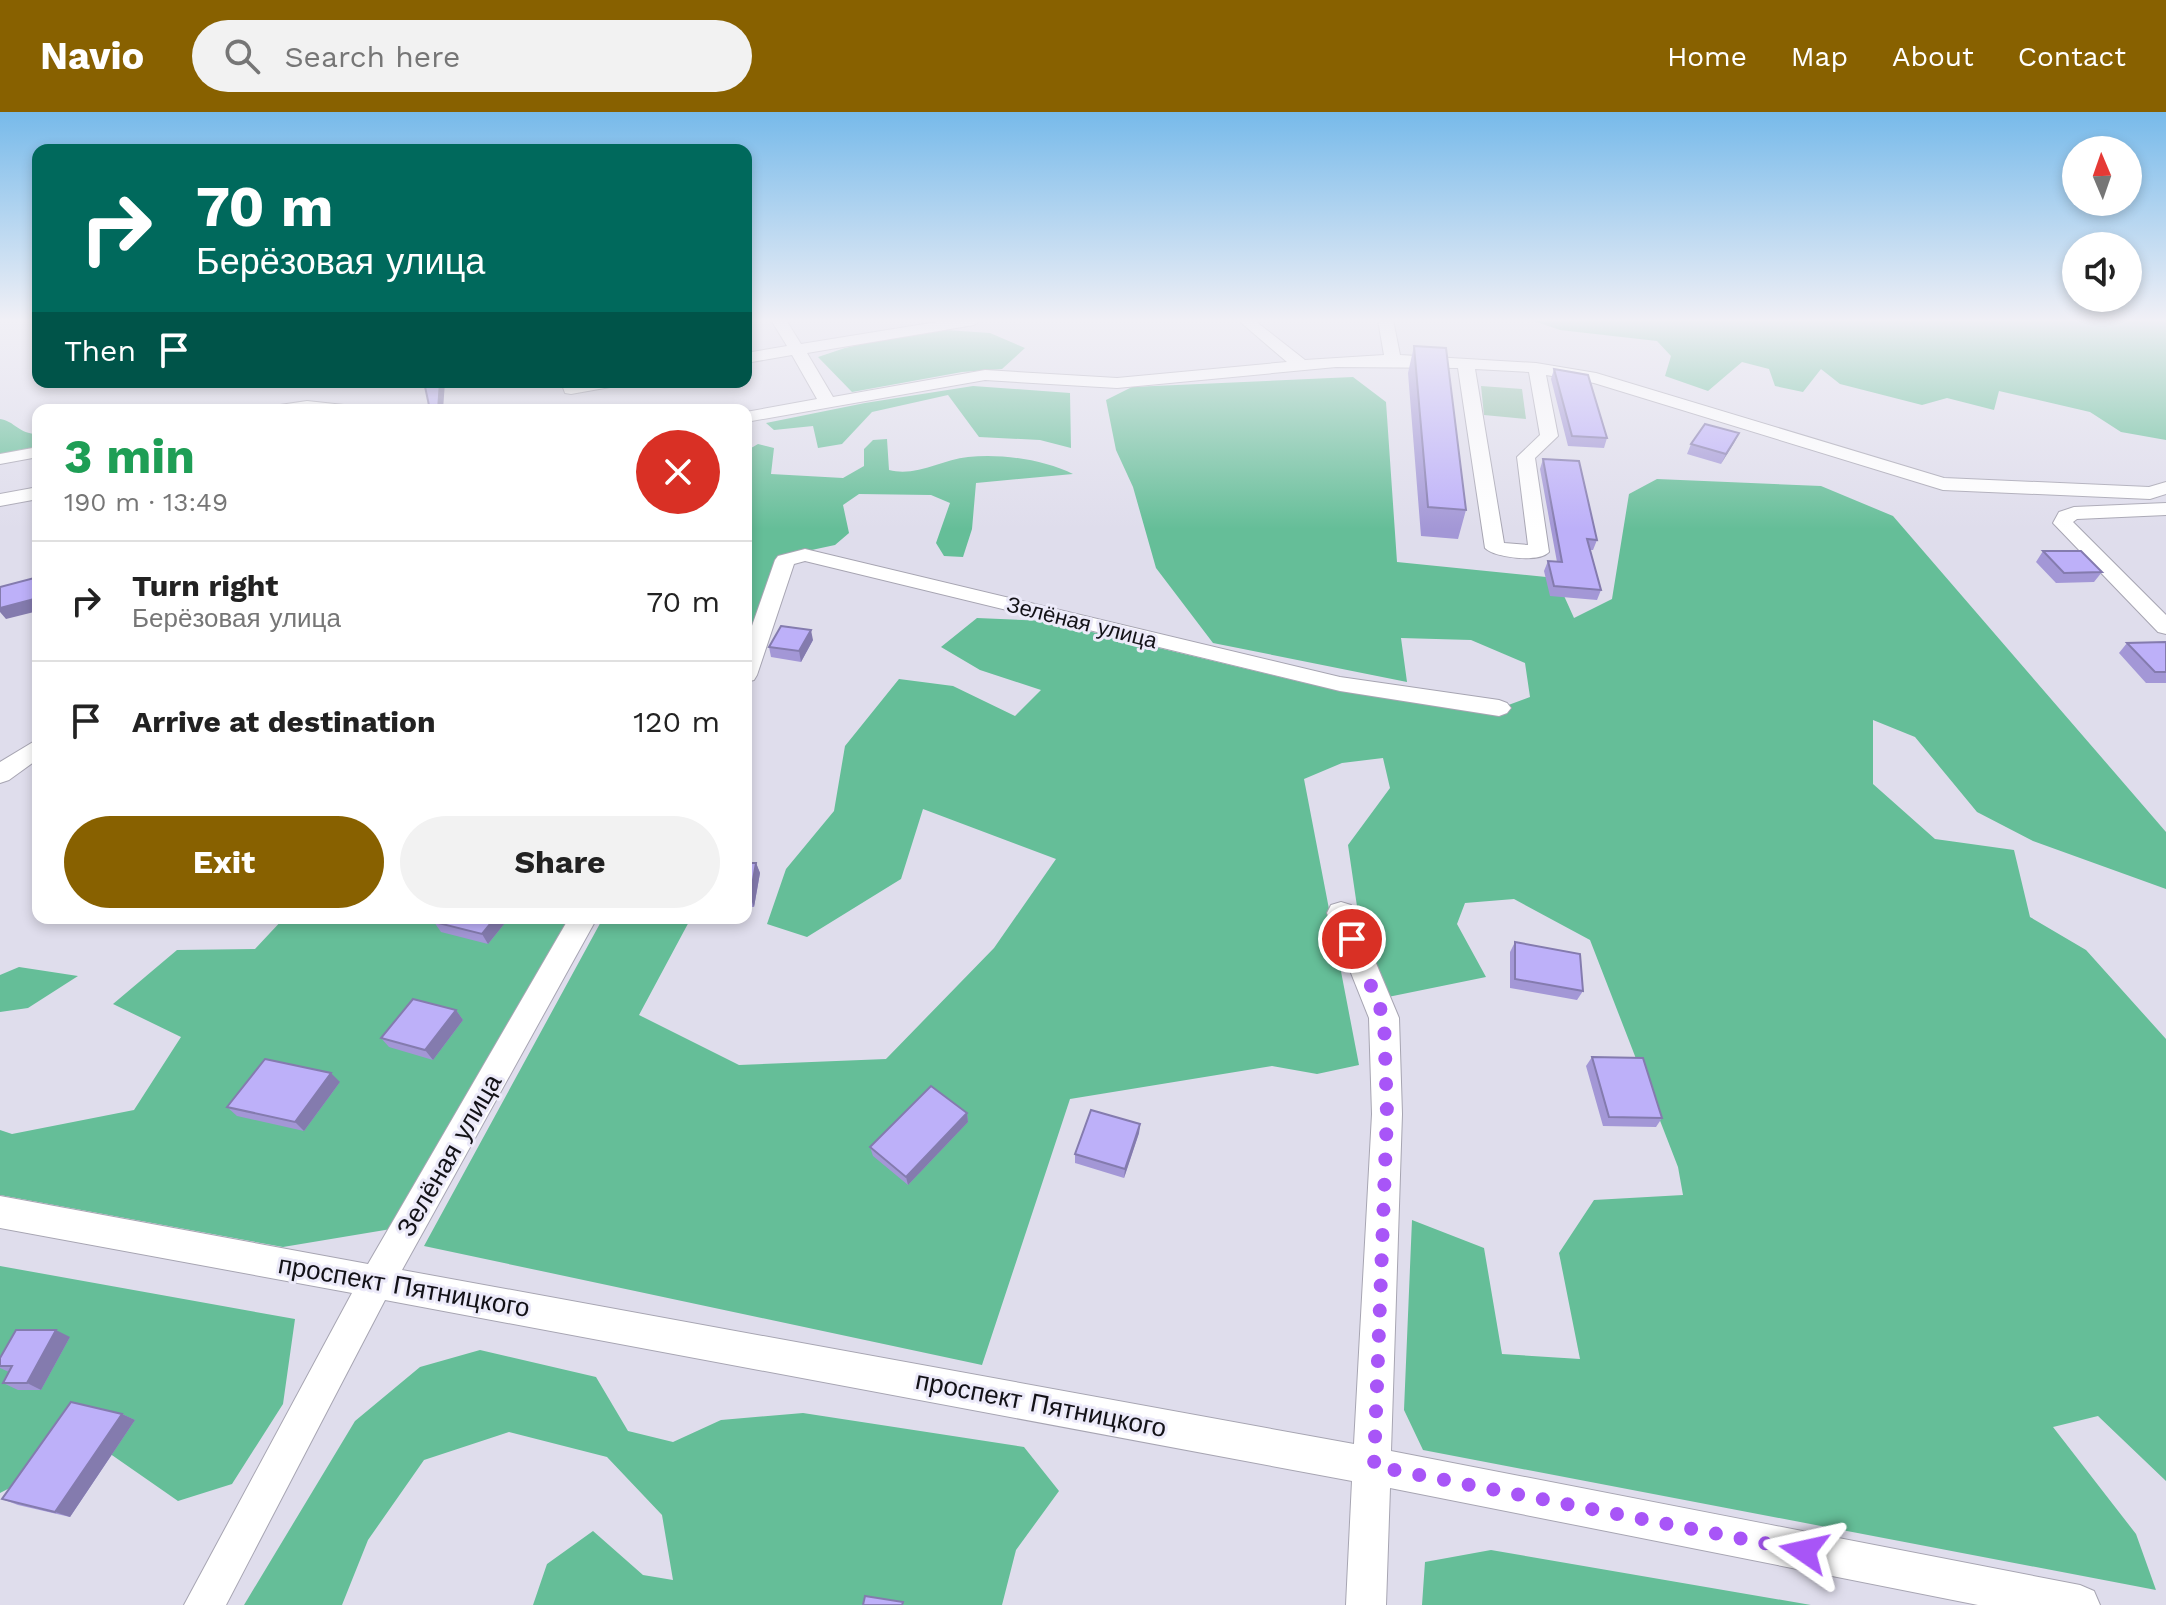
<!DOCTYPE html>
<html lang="en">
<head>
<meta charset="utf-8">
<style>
	body { margin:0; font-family:"Work Sans",sans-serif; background:#f2f2f2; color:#222; height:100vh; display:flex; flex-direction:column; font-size:30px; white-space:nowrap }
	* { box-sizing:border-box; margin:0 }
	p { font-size:26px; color:#767676 }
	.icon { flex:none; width:44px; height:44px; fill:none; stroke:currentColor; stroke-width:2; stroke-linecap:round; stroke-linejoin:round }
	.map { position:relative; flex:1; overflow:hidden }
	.drawer { position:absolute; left:32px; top:292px; width:720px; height:520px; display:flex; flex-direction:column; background:#fff; border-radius:16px; box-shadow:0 4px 12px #0003 }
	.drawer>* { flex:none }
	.banner { position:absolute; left:32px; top:32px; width:720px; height:244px; border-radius:16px; box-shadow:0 4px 12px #0003; background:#00695c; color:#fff; overflow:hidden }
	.needle { width:52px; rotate:358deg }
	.tools { position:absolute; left:2062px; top:24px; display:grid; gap:16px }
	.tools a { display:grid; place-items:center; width:80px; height:80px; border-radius:50%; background:#fff; box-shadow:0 4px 12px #0003; font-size:40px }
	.pin { position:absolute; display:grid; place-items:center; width:68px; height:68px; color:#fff; margin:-34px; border:4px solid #fff; border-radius:50%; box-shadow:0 2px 8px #0007 }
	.me { position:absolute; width:88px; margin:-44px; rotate:281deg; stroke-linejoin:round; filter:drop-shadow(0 0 6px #0008) }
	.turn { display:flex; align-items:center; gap:28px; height:168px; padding:0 32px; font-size:36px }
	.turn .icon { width:104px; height:104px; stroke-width:2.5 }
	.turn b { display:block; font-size:56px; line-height:68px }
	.then { display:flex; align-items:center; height:76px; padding:0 32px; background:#0003; gap:16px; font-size:30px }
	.round { display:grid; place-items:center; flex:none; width:84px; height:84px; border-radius:42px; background:#f2f2f2 }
	.summary { display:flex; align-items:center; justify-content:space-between; height:136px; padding:0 32px }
	h1 { font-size:48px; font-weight:700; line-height:60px; color:#1e9e55 }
	.primary-button { display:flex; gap:16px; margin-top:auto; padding:16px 32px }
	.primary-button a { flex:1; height:92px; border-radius:48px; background:#886100; color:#fff; font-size:32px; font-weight:700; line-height:92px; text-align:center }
	.primary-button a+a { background:#f2f2f2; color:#222 }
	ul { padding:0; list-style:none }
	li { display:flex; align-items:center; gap:24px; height:120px; padding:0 32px; border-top:2px solid #e0e0e0 }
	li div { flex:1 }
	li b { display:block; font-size:30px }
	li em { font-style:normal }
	header { display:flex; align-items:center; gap:48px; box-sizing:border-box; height:112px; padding:0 40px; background:#886100; color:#fff }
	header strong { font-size:38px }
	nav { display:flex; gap:44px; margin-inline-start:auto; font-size:28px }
	.search { width:560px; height:72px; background:#f2f2f2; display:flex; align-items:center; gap:20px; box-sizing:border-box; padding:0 28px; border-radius:44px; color:#767676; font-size:30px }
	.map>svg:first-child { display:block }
</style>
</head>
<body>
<header>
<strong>Navio</strong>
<div class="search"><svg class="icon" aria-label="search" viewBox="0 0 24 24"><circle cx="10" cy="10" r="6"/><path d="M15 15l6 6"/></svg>Search here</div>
<nav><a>Home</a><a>Map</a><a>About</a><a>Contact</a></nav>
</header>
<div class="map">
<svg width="2166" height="1493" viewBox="0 0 2166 1493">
	<rect width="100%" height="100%" fill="#dfddec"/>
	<path fill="#8ec0a8" d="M1481 274 1522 277 1526 307 1484 303Z"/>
	<path fill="#65be98" d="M1531 208H2166V328L2121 320 2090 300 1999 279 1994 298 1947 286 1922 293 1840 272 1821 257 1803 280 1775 274 1769 257 1742 250 1708 279 1665 264 1671 244 1657 229 1560 218Z
		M931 217 990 221 1025 236 1002 257 962 260 852 280 818 245 845 236Z
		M1353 265 1386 290 1397 450 1556 466 1574 506 1612 487 1629 382 1657 367 1821 374 1893 404 2166 720V777L2033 729 1977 700 1915 625 1873 608V672L1935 727 2014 738 2030 805 2086 838 2166 927V1369L2098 1304 2053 1315 2136 1422 2156 1478 1423 1338 1404 1298 1412 1108 1484 1136 1502 1242 1580 1247 1559 1141 1594 1088 1683 1083 1678 1055 1590 828 1514 787 1465 791 1457 812 1486 865 1388 885 1359 808 1348 733 1390 676 1383 646 1342 651 1304 667 1359 953 1317 962 1272 954 1070 987 982 1253 424 1134 603 806H691L639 903 739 953 886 947 994 836 1056 747 923 697 901 767 807 825 767 812 786 757 834 699 845 634 899 567 953 574 1015 604 1041 578 980 558 941 535 977 506 1046 509 1305 571 1484 602 1530 585 1525 551 1471 528 1401 526 1407 570 1213 531 1156 456 1133 375 1116 338 1106 288 1132 275Z
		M973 274 1070 281 1071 336 1040 328 979 325 948 283 872 300 842 332 818 336 813 314 774 318 766 311 865 291Z
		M0 307C15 309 18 322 38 322V337L0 344Z
		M887 327 889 358C916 365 941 348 968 345 1001 341 1044 348 1073 362L976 371 972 417 963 445 944 444 936 431 950 391 931 383 859 382 843 393 849 421 835 433 779 445 746 528V339L758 332 774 336 771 362 843 366 864 354V337L873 328Z
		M284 806H569L391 1117 283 1135 0 1083V1018L12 1022 134 998 181 925 113 892 177 838 255 837Z
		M19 855 78 864 28 896 0 900V863Z
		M0 1154 295 1207 283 1292 232 1372 178 1389 96 1332 0 1381Z
		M480 1238 596 1265 628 1319 673 1330 721 1308 803 1301 1024 1335 1059 1379 1016 1438 1002 1493H533L547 1452 593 1419 643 1463 673 1468 662 1403 607 1345 509 1320 424 1348 368 1428 342 1493H244L355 1309 420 1255Z
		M1491 1438 1811 1493H1422L1425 1450Z"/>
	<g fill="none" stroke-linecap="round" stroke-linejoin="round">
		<defs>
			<path id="minor" d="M771 208H786L801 232 949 208H982L974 213 807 241 833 285 985 258 1117 266 1287 250 1238 208H1254L1305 248 1384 243 1378 208H1393L1400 243 1536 251 1596 261 1944 366 2149 375 2166 370V382L2150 387 1943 378 1594 271 1546 263 1558 324 1535 346 1549 440C1539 451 1495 446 1485 436L1458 256 1336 255 1117 276 985 268 746 310V300L817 287 792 243 746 251V241L787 234ZM1475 257 1529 260 1540 323 1517 345 1528 433 1504 431Z
				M561 270H618L616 274 571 282 565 281Z
				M307 289 344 293 353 298H270L273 294Z
				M38 335V345L0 352V342Z
				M38 375V387L0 394V382Z
				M2166 391V403L2077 407 2073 410 2166 503V522L2158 520 2053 411 2059 400 2074 395Z
				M805 437 1340 565 1499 588 1507 591 1511 596 1507 601 1499 604 1340 579 805 449 794 452 757 563 754 568 746 570V531L775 448 778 444Z
				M38 627V647L9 668 0 671V650Z
				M1341 790 1351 793 1355 801 1399 906 1402 1002 1391 1339 2080 1473 2094 1479 2100 1493H1978L1390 1376 1386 1493H1346L1352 1369 385 1188 226 1493H184L352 1181 0 1116V1084L368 1152 569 806H597L402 1158 1354 1332 1372 1002 1369 906 1327 801 1331 793Z"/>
		</defs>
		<use href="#minor" stroke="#a7a5b2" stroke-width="2"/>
		<use href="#minor" fill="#fff" fill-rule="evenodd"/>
	</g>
	<path fill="#a397d6" d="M1414 234 1466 398 1458 427 1421 424 1408 261Z
		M1554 257 1607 326 1604 336 1568 334 1551 267Z
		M1739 321 1721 352 1687 342 1691 332Z
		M1543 347 1597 428 1593 438H1590L1601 478 1597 488 1550 484 1544 459 1548 449 1557 450 1540 357Z
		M2043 439 2102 460 2094 470 2056 471 2036 450Z
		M813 528 801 550 771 545 769 535Z
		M2166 530V571H2146L2119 541 2127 531Z
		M746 751H756L760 761 754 795H746Z
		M437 806H509L488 832 441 820 434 810Z
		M1515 830 1583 879 1577 888 1510 876V840Z
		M456 898 463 908 433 948 389 935 381 926Z
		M1592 945 1662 1006 1656 1015 1603 1014 1586 954Z
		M340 970 304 1019 237 1004 227 995Z
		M967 1001 968 1010 908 1073 873 1044 870 1035Z
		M1140 1012 1139 1021 1124 1066 1075 1051V1042Z
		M70 1225 41 1278H18L3 1271 9 1260 0 1256V1246Z
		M122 1302 135 1308 70 1405 18 1393 2 1387Z"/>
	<path fill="#847bae" d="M440 270H445L443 298H438Z
		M1739 321 1734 331 1721 352 1726 342Z
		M38 486V499L6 507 0 500V496Z
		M811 518 813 528 801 550 799 539Z
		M756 751 760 761 754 795 750 785Z
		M495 806H509L488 832 482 822Z
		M456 898 463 908 433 948 425 938Z
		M331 961 340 970 304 1019 295 1010Z
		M967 1001 968 1010 908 1073 906 1065Z
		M1140 1012 1139 1021 1124 1066 1125 1057Z
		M56 1218 70 1225 41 1278 27 1271Z
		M122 1302 135 1308 70 1405 55 1400Z"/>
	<path fill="#bdb0f9" stroke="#847bae" stroke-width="2" d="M1414 234 1446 236 1466 398 1428 395Z
		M1554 257 1588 263 1607 326 1572 324Z
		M424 270H440L438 298H430Z
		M1705 312 1739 321 1726 342 1691 332Z
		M1543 347 1579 349 1597 428 1587 427 1601 478 1554 474 1548 449 1562 450Z
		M2043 439H2081L2102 460 2064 461Z
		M38 465V486L0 496V475Z
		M781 514 811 518 799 539 769 535Z
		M2166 530V560H2155L2127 531Z
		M746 751H756L750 785H746Z
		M437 806H495L482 822 434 810Z
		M1515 830 1580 842 1583 879 1515 867Z
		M413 887 456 898 425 938 381 926Z
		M1592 945 1643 946 1662 1006 1609 1005Z
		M265 947 331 961 295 1010 227 995Z
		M931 974 967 1001 906 1065 870 1035Z
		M1091 998 1140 1012 1125 1057 1075 1042Z
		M16 1218H56L27 1271H3L12 1254H0V1246Z
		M71 1290 122 1302 55 1400 2 1387Z
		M865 1484 903 1490 902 1493H863Z"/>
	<linearGradient id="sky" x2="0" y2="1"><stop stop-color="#77baea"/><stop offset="0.5" stop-color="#f1f0f6"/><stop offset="1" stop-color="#f1f0f6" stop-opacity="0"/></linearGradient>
	<rect width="2166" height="417" fill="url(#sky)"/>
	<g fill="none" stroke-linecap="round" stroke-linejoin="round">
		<path stroke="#a855f7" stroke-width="14" stroke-dasharray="0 25.2" d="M1352 827 1384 906 1387 1002 1374 1354 1804 1439"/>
	</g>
	<g text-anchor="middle" stroke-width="6" stroke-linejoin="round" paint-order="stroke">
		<g font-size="22" fill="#131217" stroke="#eceaf9">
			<text transform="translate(1082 510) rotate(14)" y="8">Зелёная улица</text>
		</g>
		<g font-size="26" fill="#131217" stroke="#eceaf9">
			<text transform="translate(449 1043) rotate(-60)" y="9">Зелёная улица</text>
			<text transform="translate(404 1174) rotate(10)" y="9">проспект Пятницкого</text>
			<text transform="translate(1041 1292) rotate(11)" y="9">проспект Пятницкого</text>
		</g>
	</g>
</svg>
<div class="tools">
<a><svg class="needle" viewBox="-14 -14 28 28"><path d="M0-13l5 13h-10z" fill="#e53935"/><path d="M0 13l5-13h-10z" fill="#767676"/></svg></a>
<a><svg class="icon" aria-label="sound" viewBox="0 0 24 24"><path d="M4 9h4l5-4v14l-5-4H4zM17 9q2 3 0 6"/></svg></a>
</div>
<div class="pin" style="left:1352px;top:827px;background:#d93025"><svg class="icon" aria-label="arrive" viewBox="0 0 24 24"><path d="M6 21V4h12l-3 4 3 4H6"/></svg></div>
<svg class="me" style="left:1804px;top:1439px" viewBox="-20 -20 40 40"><path d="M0-17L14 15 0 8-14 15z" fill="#a855f7" stroke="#fff" stroke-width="4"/></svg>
<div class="banner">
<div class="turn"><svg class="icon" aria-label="right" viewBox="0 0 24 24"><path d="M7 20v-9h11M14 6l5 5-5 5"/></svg><div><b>70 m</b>Берёзовая улица</div></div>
<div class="then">Then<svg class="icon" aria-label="arrive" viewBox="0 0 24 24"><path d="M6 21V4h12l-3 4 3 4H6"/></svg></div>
</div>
<section class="drawer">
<div class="summary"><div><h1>3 min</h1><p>190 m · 13:49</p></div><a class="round" style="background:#d93025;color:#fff"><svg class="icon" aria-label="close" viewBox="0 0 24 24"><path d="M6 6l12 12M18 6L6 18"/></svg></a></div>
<ul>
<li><svg class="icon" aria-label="right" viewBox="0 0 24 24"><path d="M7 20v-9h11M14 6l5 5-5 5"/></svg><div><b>Turn right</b><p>Берёзовая улица</p></div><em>70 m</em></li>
<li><svg class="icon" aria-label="arrive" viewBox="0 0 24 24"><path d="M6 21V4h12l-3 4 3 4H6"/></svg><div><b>Arrive at destination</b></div><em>120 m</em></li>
</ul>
<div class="primary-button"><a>Exit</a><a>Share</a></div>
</section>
</div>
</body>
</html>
